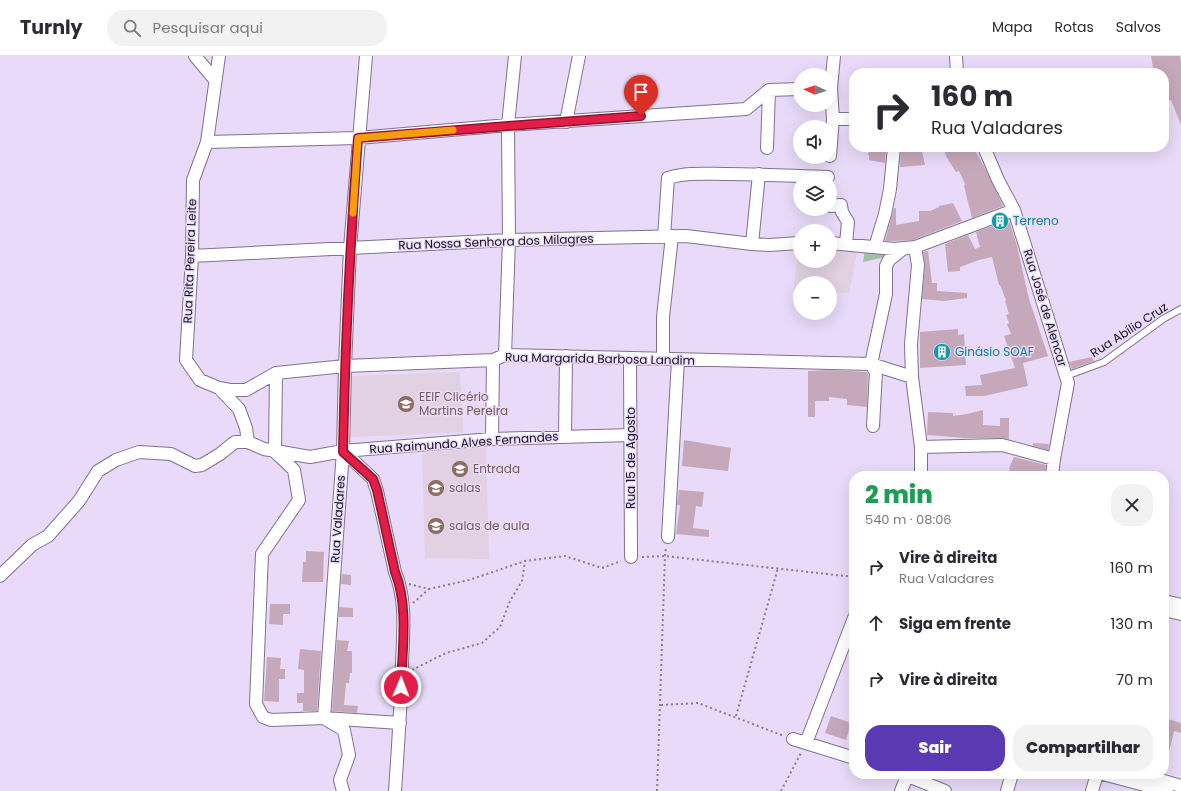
<!DOCTYPE html>
<html lang="pt">
<head>
<meta charset="utf-8">
<style>
	body { margin:0; font-family:Poppins,sans-serif; background:#f2f2f3; color:#2b2b33; height:100vh; display:flex; flex-direction:column; font-size:15px; white-space:nowrap }
	* { box-sizing:border-box; margin:0 }
	p { font-size:13px; color:#7c7c81 }
	.icon { flex:none; width:22px; height:22px; fill:none; stroke:currentColor; stroke-width:2; stroke-linecap:round; stroke-linejoin:round }
	.map { position:relative; flex:1; overflow:hidden }
	.sheet { position:absolute; left:849px; top:415px; width:320px; height:308px; display:flex; flex-direction:column; background:#fff; border-radius:16px; box-shadow:0 4px 16px #0002 }
	.sheet>* { flex:none }
	.top-card { position:absolute; left:849px; top:12px; width:320px; height:84px; border-radius:16px; box-shadow:0 4px 16px #0002; background:#fff; color:#2b2b33; overflow:hidden }
	.needle { width:26px; rotate:273deg }
	.controls { position:absolute; left:793px; top:12px; display:grid; gap:8px }
	.controls a { display:grid; place-items:center; width:44px; height:44px; border-radius:50%; background:#fff; box-shadow:0 4px 16px #0002; font-size:20px }
	.pin { position:absolute; display:grid; place-items:center; width:34px; height:34px; color:#fff; margin:-41px -17px; border-radius:50% 50% 50% 0; rotate:-45deg; box-shadow:0 0 4px #0007 }
	.pin .icon { rotate:45deg }
	.me { position:absolute; width:44px; margin:-22px; rotate:1deg; stroke-linejoin:round; filter:drop-shadow(0 0 3px #0008) }
	.turn { display:flex; align-items:center; gap:14px; height:84px; padding:0 16px; font-size:18px }
	.turn .icon { width:52px; height:52px; stroke-width:2.5 }
	.turn b { display:block; font-size:28px; line-height:34px }
	.round { display:grid; place-items:center; flex:none; width:42px; height:42px; border-radius:16px; background:#f2f2f3 }
	.summary { display:flex; align-items:center; justify-content:space-between; height:68px; padding:0 16px }
	h1 { font-size:24px; font-weight:800; line-height:30px; color:#1e9e55 }
	.primary-button { display:flex; gap:8px; margin-top:auto; padding:8px 16px }
	.primary-button a { flex:1; height:46px; border-radius:16px; background:#593ab2; color:#fff; font-size:16px; font-weight:800; line-height:46px; text-align:center }
	.primary-button a+a { background:#f2f2f3; color:#2b2b33 }
	ul { padding:0; list-style:none }
	li { display:flex; align-items:center; gap:12px; height:56px; padding:0 16px }
	li div { flex:1 }
	li b { display:block; font-size:15px }
	li em { font-style:normal }
	header { display:flex; align-items:center; gap:24px; box-sizing:border-box; height:56px; padding:0 20px; background:#fff; border-bottom:1px solid #e1e1e2 }
	header strong { font-size:19px }
	nav { display:flex; gap:22px; margin-inline-start:auto; font-size:14px }
	.search { width:280px; height:36px; background:#f2f2f3; display:flex; align-items:center; gap:10px; box-sizing:border-box; padding:0 14px; border-radius:16px; color:#7c7c81; font-size:15px }
	.map>svg:first-child { display:block }
</style>
</head>
<body>
<header>
<strong>Turnly</strong>
<div class="search"><svg class="icon" aria-label="search" viewBox="0 0 24 24"><circle cx="10" cy="10" r="6"/><path d="M15 15l6 6"/></svg>Pesquisar aqui</div>
<nav><a>Mapa</a><a>Rotas</a><a>Salvos</a></nav>
</header>
<div class="map">
<svg width="1181" height="735" viewBox="0 0 1181 735">
	<rect width="100%" height="100%" fill="#e8daf8"/>
	<path fill="#e1d1e3" d="M798 191H800V205H830V194L857 196 849 237 830 236V227H800V234L794 233Z
		M460 316 463 376 350 381V320Z
		M486 391 489 503 425 502 422 397Z"/>
	<path fill="#a0c1a4" d="M865 194 889 196 890 200 863 206Z"/>
	<path fill="#c6a8bb" d="M1151 0H1180L1181 7V69L1171 44 1167 45 1164 37V17H1154Z
		M870 91H886L885 107 869 104V99H868Z
		M901 91H921L925 109 900 111Z
		M943 91H973L985 112 1003 150 972 162 964 130 965 128 959 115 956 116 952 110 946 100Z
		M953 147 962 165 913 184 894 185H885L894 152H896V169L919 165V155H930L939 151V150Z
		M1009 164 1017 190 1029 243 1048 300 1023 307 1028 330 984 340H966L965 330 982 329 980 319 1015 312 1004 280 1011 278 1007 268 1009 267 1006 259 1009 258 1005 245 1006 244 1000 229H999L992 201 979 204 960 211V215L948 216 945 188 968 179 975 193 980 191 976 176Z
		M928 195 932 227H937V235L967 237V242L944 245 922 243 925 209 923 196Z
		M958 273V279L964 278 966 309 920 312V276Z
		M1092 301 1094 305 1072 313 1069 306Z
		M829 314 867 316 868 318 867 351 847 349V343L829 341V345H815V361H808V315Z
		M983 354V369L1000 370V362H1009V383L1002 382H965L927 379 928 356 953 357V360L967 358Z
		M684 384 731 392 728 415 682 410Z
		M1033 387 1049 388 1048 394 1033 390Z
		M1014 401 1046 409 1045 420H1008L1010 410Z
		M679 434 704 436 702 451 696 450 693 472 709 474V481L676 478 680 449H677Z
		M306 495 324 496 323 526H302L303 506H306Z
		M342 518 351 519V529L341 528Z
		M270 548H290V558H283V569L269 568Z
		M339 551 353 552V561H339Z
		M337 584 349 585 347 595H352V617H350L349 627H346L344 649 358 650 357 657 332 655Z
		M300 593 321 595 317 655H303V647H297V637H304V614L298 613Z
		M267 601 281 602 280 613H285V623H279V646L264 645Z
		M831 660 851 667 846 684 825 677Z
		M1164 662 1181 667V677L1174 675 1167 704H1164Z"/>
	<g fill="none" stroke-linecap="round" stroke-linejoin="round">
		<defs>
			<path id="service" d="M1066 320 1104 306 1163 263 1181 253"/>
			<path id="minor" d="M195 0 215 24
				M219 0 207 86 193 124 192 200 186 304 200 324 219 332 239 353 246 372 248 386
				M956 0 957 17
				M833 63H854
				M566 66 579 0
				M207 86 358 82 508 69 746 53 769 34 800 33
				M984 91 998 124 1014 154 1068 327 1054 403 1052 420
				M767 92 769 34
				M830 100 833 63 831 32 834 0
				M830 140 831 150 841 149 842 156 848 166 846 188
				M664 181 668 122C687 116 707 118 726 118 760 118 794 120 828 121
				M830 187 894 193 915 191 1014 154
				M752 188 759 118
				M875 191 885 158 890 133 894 91
				M915 191 918 209 911 288 912 321 921 391V420
				M192 200 509 184 686 180 752 188 769 189 800 187
				M505 299 509 184 508 69 515 0
				M630 302 631 501
				M663 303V261L672 180
				M276 317 275 396 294 414 299 444 262 498 256 648 263 661 271 664 324 662 400 667
				M219 332 230 334H246L276 317 345 310 493 304 505 299 871 308 912 321
				M873 370 876 316 871 308 886 238V210L889 204 904 192
				M565 381 566 300
				M492 383 493 304
				M921 391 1002 389 1054 403
				M343 395 373 423 377 435 395 516C407 545 403 577 402 607 401 650 398 692 395 735
				M668 481 678 304
				M0 520 32 489 48 480 79 445 98 415 116 404 139 396 171 398 195 410 202 409 220 398 235 386H248L264 393 310 401 343 395 492 383 631 379
				M1164 545 1181 549
				M1164 554 1181 558
				M793 683 854 702
				M806 687 854 562
				M903 718 945 735
				M1103 718 1167 735
				M1140 718 1181 730
				M343 735 340 724 349 699 344 674 324 662 343 395 345 310 350 192 366 0
				M901 735 908 718
				M1007 735 1012 718
				M1092 735 1097 718"/>
		</defs>
		<use href="#service" stroke="#7f728d" stroke-width="8"/>
		<use href="#minor" stroke="#7f728d" stroke-width="14"/>
		<path stroke="#877e92" stroke-width="2" stroke-dasharray="2 3" stroke-linecap="butt" d="M642 501 665 500 854 521
			M409 528 429 533 469 524 525 505 565 500 602 512 621 505
			M413 547 429 533
			M412 614 446 597 482 587 500 571 510 545 522 525 525 505
			M661 649 698 647 784 680
			M736 660 778 512
			M657 735 665 500 666 490
			M781 735 801 697"/>
		<use href="#service" stroke="#fff" stroke-width="6"/>
		<use href="#minor" stroke="#fff" stroke-width="12"/>
	</g>
	<g fill="none" stroke-linecap="round" stroke-linejoin="round">
		<defs>
			<path id="route" d="M401 631C402 595 409 550 395 516L377 434 373 423 343 396C345 291 350 186 358 82L508 70 641 60"/>
		</defs>
		<use href="#route" stroke="#92132f" stroke-width="10"/>
		<use href="#route" stroke="#e11d48" stroke-width="7"/>
		<path stroke="#f59e0b" stroke-width="7" d="M353 157 358 82 453 74"/>
	</g>
	<defs>
		<symbol id="building-disc" viewBox="-11 -11 22 22"><circle r="9.5" fill="#0f9aa8" stroke="#e8daf8"/><path d="M-4-6H4V6H1V3H-1V6H-4ZM-2.5-4.3h1.7v1.8h-1.7ZM.8-4.3h1.7v1.8H.8ZM-2.5-1h1.7V.8h-1.7ZM.8-1h1.7V.8H.8Z" fill="#fff"/></symbol>
		<symbol id="school-disc" viewBox="-11 -11 22 22"><circle r="9.5" fill="#8d6e63" stroke="#e8daf8"/><path d="M0-5L7-2L0 1L-7-2ZM-4 1L0 2.5L4 1V4Q0 6-4 4Z" fill="#fff"/></symbol>
	</defs>
	<g fill-rule="evenodd">
		<use href="#building-disc" x="990" y="155" width="20" height="20"/>
		<use href="#building-disc" x="932" y="286" width="20" height="20"/>
		<use href="#school-disc" x="396" y="338" width="20" height="20"/>
		<use href="#school-disc" x="450" y="403" width="20" height="20"/>
		<use href="#school-disc" x="426" y="422" width="20" height="20"/>
		<use href="#school-disc" x="426" y="460" width="20" height="20"/>
	</g>
	<g text-anchor="middle" stroke-width="3" stroke-linejoin="round" paint-order="stroke">
		<g font-size="12" fill="#0d838f" stroke="#e8daf8" text-anchor="start">
			<text x="1013" y="169">Terreno</text>
			<text x="955" y="300">Ginásio SOAF</text>
		</g>
		<g font-size="12" fill="#18131d" stroke="#e8daf8">
			<text transform="translate(496 186) rotate(-2)" y="4">Rua Nossa Senhora dos Milagres</text>
			<text transform="translate(190 205) rotate(-88)" y="4">Rua Rita Pereira Leite</text>
			<text transform="translate(1045 252) rotate(73)" y="4">Rua José de Alencar</text>
			<text transform="translate(1129 274) rotate(-33)" y="4">Rua Abílio Cruz</text>
			<text transform="translate(600 303) rotate(1)" y="4">Rua Margarida Barbosa Landim</text>
			<text transform="translate(464 387) rotate(-4)" y="4">Rua Raimundo Alves Fernandes</text>
			<text transform="translate(631 402) rotate(-90)" y="4">Rua 15 de Agosto</text>
			<text transform="translate(338 463) rotate(-86)" y="4">Rua Valadares</text>
		</g>
		<g font-size="12" fill="#785e54" stroke="#e8daf8" text-anchor="start">
			<text x="419" y="345">EEIF Clicério<tspan x="419" dy="14">Martins Pereira</tspan></text>
			<text x="473" y="417">Entrada</text>
			<text x="449" y="436">salas</text>
			<text x="449" y="474">salas de aula</text>
		</g>
	</g>
</svg>
<div class="controls">
<a><svg class="needle" viewBox="-14 -14 28 28"><path d="M0-13l5 13h-10z" fill="#e53935"/><path d="M0 13l5-13h-10z" fill="#7c7c81"/></svg></a>
<a><svg class="icon" aria-label="sound" viewBox="0 0 24 24"><path d="M4 9h4l5-4v14l-5-4H4zM17 9q2 3 0 6"/></svg></a>
<a><svg class="icon" aria-label="layers" viewBox="0 0 24 24"><path d="M12 4l9 5-9 5-9-5zM3 14l9 5 9-5"/></svg></a>
<a>+</a>
<a>−</a>
</div>
<div class="pin" style="left:641px;top:60px;background:#d93025"><svg class="icon" aria-label="arrive" viewBox="0 0 24 24"><path d="M6 21V4h12l-3 4 3 4H6"/></svg></div>
<svg class="me" style="left:401px;top:631px" viewBox="-20 -20 40 40"><circle r="17" fill="#e11d48" stroke="#fff" stroke-width="3"/><path d="M0-11L8 9 0 5-8 9z" fill="#fff"/></svg>
<div class="top-card">
<div class="turn"><svg class="icon" aria-label="right" viewBox="0 0 24 24"><path d="M7 20v-9h11M14 6l5 5-5 5"/></svg><div><b>160 m</b>Rua Valadares</div></div>
</div>
<section class="sheet">
<div class="summary"><div><h1>2 min</h1><p>540 m · 08:06</p></div><a class="round"><svg class="icon" aria-label="close" viewBox="0 0 24 24"><path d="M6 6l12 12M18 6L6 18"/></svg></a></div>
<ul>
<li><svg class="icon" aria-label="right" viewBox="0 0 24 24"><path d="M7 20v-9h11M14 6l5 5-5 5"/></svg><div><b>Vire à direita</b><p>Rua Valadares</p></div><em>160 m</em></li>
<li><svg class="icon" aria-label="ahead" viewBox="0 0 24 24"><path d="M12 20V5M6 11l6-6 6 6"/></svg><div><b>Siga em frente</b></div><em>130 m</em></li>
<li><svg class="icon" aria-label="right" viewBox="0 0 24 24"><path d="M7 20v-9h11M14 6l5 5-5 5"/></svg><div><b>Vire à direita</b></div><em>70 m</em></li>
</ul>
<div class="primary-button"><a>Sair</a><a>Compartilhar</a></div>
</section>
</div>
</body>
</html>
